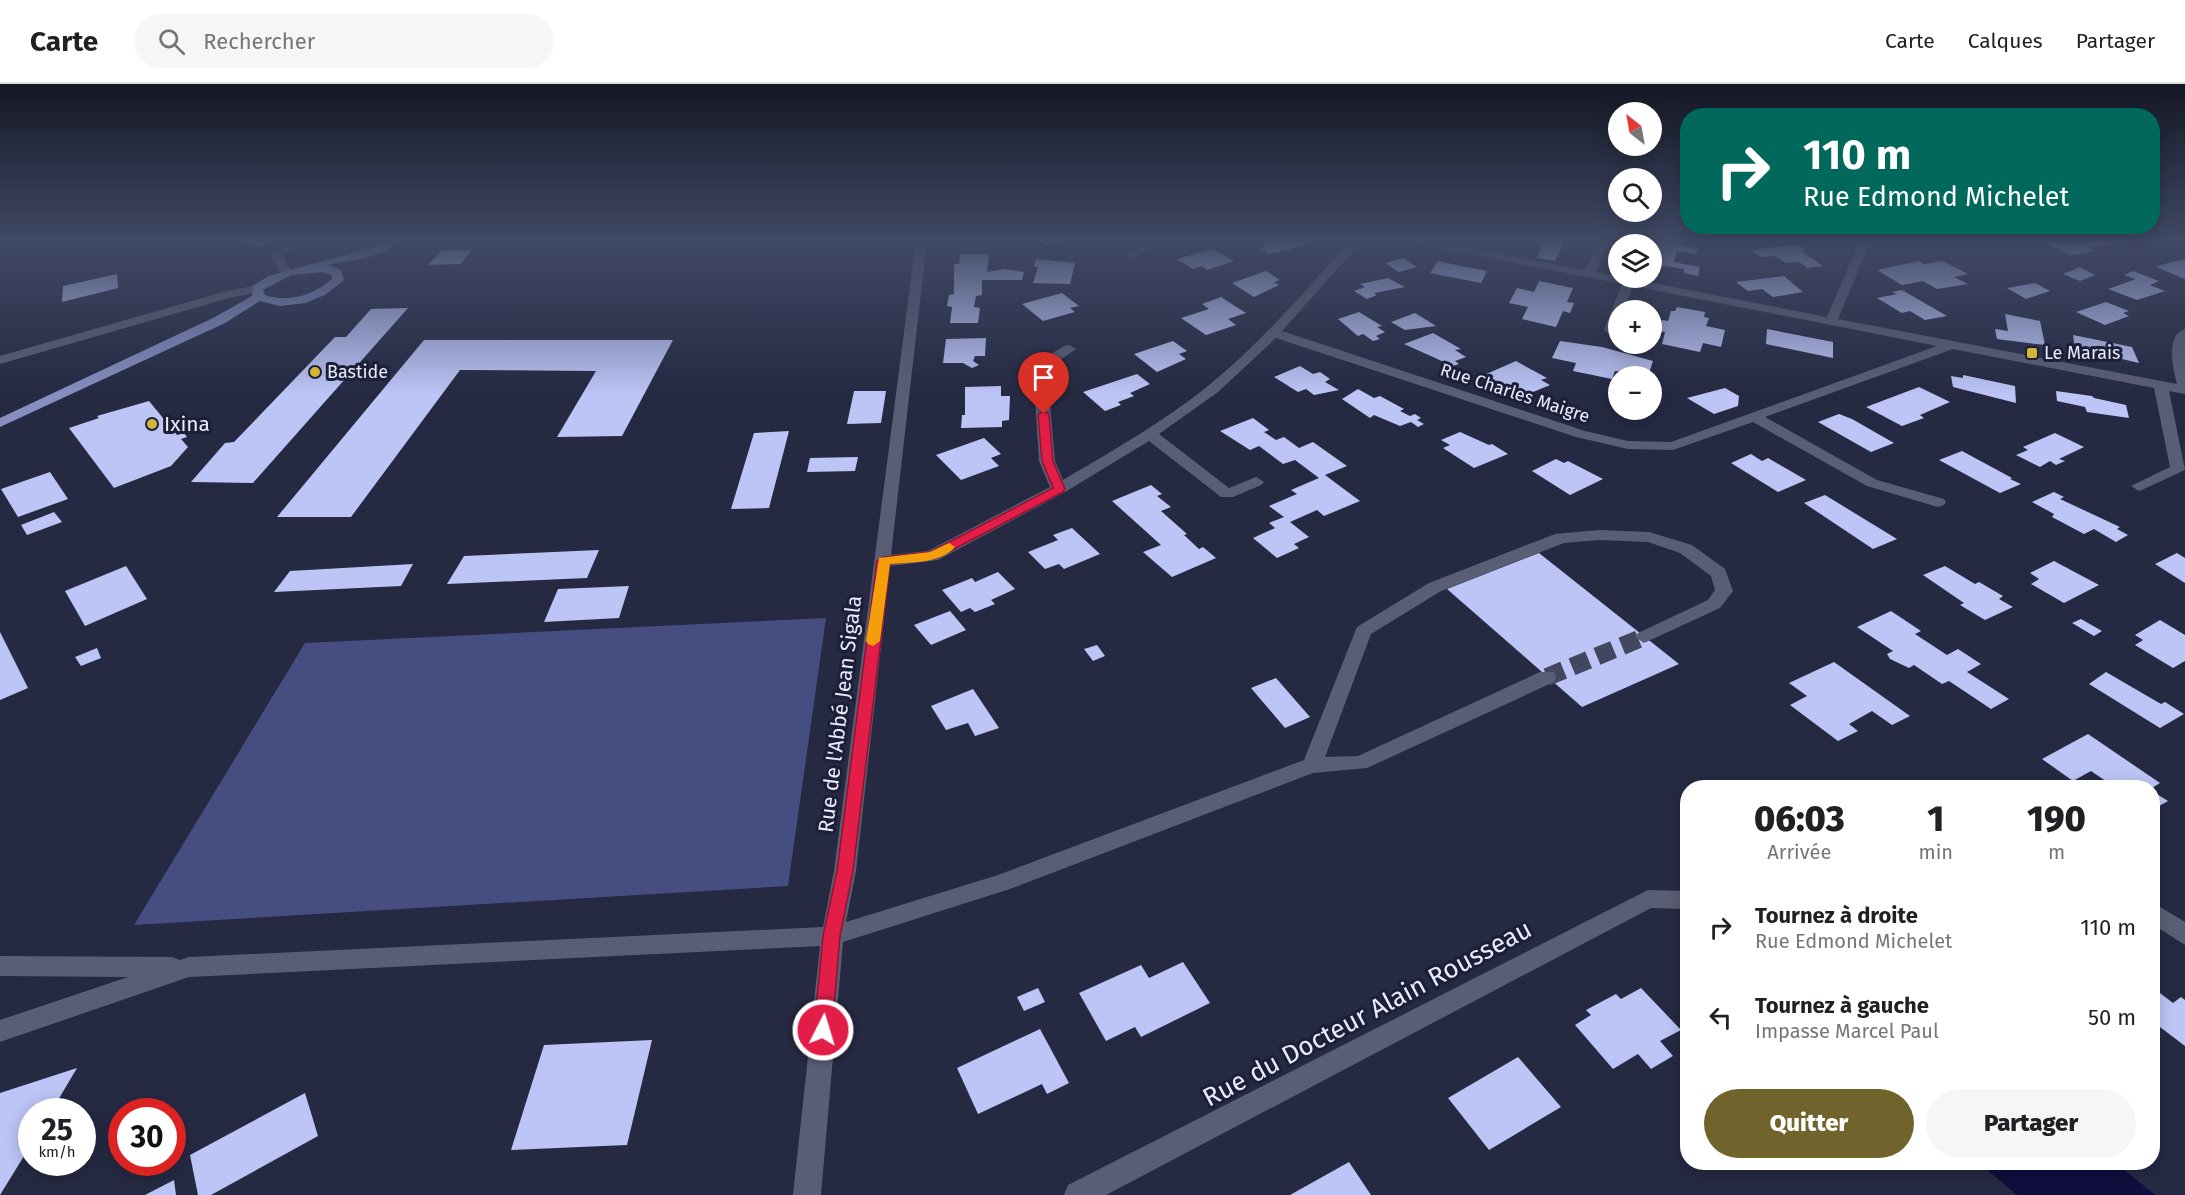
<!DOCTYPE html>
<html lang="fr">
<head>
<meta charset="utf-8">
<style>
	body { margin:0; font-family:"Fira Sans",sans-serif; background:#f6f6f6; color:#202124; height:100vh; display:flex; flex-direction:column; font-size:22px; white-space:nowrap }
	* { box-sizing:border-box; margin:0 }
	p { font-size:20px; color:#757577 }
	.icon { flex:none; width:33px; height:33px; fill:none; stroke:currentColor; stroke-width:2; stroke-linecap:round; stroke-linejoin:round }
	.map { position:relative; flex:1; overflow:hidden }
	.panel { position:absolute; left:1680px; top:696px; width:480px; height:390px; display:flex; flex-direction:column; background:#fff; border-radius:24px; box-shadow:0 3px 15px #0003 }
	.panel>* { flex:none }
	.banner { position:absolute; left:1680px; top:24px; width:480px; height:126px; border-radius:24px; box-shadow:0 3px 15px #0003; background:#00695c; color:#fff; overflow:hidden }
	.needle { width:39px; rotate:329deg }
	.fabs { position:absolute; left:1608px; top:18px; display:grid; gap:12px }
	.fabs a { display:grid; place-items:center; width:54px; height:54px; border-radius:50%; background:#fff; box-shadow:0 3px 15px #0003; font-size:30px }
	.speed { position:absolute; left:18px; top:1014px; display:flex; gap:12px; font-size:30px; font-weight:700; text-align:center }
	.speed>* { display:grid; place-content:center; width:78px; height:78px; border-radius:50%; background:#fff; box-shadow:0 3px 15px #0003; line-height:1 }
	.speed small { font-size:15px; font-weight:400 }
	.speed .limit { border:9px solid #d22; background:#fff; color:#111 }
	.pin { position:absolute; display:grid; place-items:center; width:51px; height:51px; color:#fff; margin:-62px -26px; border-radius:50% 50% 50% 0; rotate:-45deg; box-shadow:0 0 6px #0007 }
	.pin .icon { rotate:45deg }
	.me { position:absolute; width:66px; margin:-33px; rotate:5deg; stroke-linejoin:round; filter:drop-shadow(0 0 4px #0008) }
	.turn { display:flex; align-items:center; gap:21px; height:126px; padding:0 24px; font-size:27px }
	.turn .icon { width:78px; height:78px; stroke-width:2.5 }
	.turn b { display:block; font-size:42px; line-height:51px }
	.eta { display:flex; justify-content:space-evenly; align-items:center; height:102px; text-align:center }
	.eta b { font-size:36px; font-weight:800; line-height:42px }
	.primary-button { display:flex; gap:12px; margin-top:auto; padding:12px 24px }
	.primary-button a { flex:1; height:69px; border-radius:36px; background:#70642c; color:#fff; font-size:24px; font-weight:800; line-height:69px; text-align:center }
	.primary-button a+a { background:#f6f6f6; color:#202124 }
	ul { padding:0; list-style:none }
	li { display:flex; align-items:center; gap:18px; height:90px; padding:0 24px }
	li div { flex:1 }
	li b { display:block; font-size:22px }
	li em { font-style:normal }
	header { display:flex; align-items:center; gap:36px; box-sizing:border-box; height:84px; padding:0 30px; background:#fff; border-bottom:2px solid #e0e0e0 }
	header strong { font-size:28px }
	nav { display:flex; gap:33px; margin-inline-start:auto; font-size:21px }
	.search { width:420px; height:54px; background:#f6f6f6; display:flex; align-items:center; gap:15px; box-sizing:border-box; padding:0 21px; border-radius:33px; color:#757577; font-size:22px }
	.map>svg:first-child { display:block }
</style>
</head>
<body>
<header>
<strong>Carte</strong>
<div class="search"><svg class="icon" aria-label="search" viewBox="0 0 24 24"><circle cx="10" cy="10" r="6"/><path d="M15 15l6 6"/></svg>Rechercher</div>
<nav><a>Carte</a><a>Calques</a><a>Partager</a></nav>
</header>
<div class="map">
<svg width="2185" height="1111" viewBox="0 0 2185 1111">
	<rect width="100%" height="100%" fill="#252942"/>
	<path fill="#464d80" d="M826 534 788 802 134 841 305 559Z"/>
	<path fill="#0f0e3c" d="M1979 1079H2116L2155 1111H2017Z"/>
	<path fill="#bcc5f6" d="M237 156H277L259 163Z
		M1038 156H1066L1047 162Z
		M1255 156H1309L1312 157 1305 159 1308 161 1269 170 1258 164 1268 161Z
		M1527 156H1556L1565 157 1555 177 1537 174 1543 160Z
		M2041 156H2131L2129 157 2132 159 2087 163 2096 167 2070 171Z
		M1658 157 1698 165 1696 170 1677 167 1674 178 1700 183 1698 192 1684 189V185L1660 181 1654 197 1642 195 1652 194V168H1654Z
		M1797 161 1805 166 1801 167 1823 182 1808 184 1799 178 1786 179 1775 172 1761 173 1751 166Z
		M1213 165 1234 177 1207 186 1202 182 1193 185 1177 175Z
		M442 166H472L461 180 428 181Z
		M961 170H989L987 188 1004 185 1024 188 1022 196H982V211L976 212 974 223 980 224 978 239H950L952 223 947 222 949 211 954 210V180H959Z
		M1403 174 1417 183 1399 188 1385 179Z
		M1036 175 1075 179 1070 200 1033 199 1038 183H1034Z
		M2185 175V195L2156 183 2171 178Z
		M1438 177 1461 182 1487 187 1481 199 1430 189Z
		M1919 177 1924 180 1943 177 1968 190 1954 193 1968 200 1937 205 1923 197 1902 201 1877 186Z
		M2080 183 2095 191 2080 197 2063 190Z
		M1266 187 1280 196 1274 198 1279 201 1254 213 1232 199Z
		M2133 187 2159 197 2150 201 2165 207 2137 216 2108 205 2136 195 2124 191Z
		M117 190 118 204 62 218 63 202Z
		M1784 192 1803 208 1773 213 1762 205 1748 207 1736 198Z
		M1388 194 1405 203 1374 209 1377 211 1367 215 1354 207 1365 203 1360 200Z
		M1539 197 1573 204 1567 218 1574 219 1570 229 1563 227 1556 243 1522 235 1528 223 1509 219 1517 204 1534 208Z
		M2035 199 2050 207 2026 215 2007 204Z
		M1902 206 1947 232 1925 236 1910 227 1902 229 1877 214 1897 210 1892 208Z
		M1062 209 1079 222 1070 224 1075 228 1043 237 1022 220Z
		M1221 213 1246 229 1228 235 1236 241 1206 251 1181 234 1209 225 1202 220Z
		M2106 218 2129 227 2123 229 2129 232 2105 241 2076 228Z
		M1677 223 1705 228 1704 233 1709 234 1706 242 1725 246 1721 263 1703 259 1700 268 1662 260 1665 248 1659 247 1662 236 1668 237 1671 227H1675Z
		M408 224 253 399 191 398 225 359 234 358 335 253H346L371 225Z
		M1359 228 1382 242 1377 243 1385 248 1376 252 1380 255 1373 257 1363 250 1358 252 1338 235Z
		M1415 229 1436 242 1405 246 1391 238Z
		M2005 230 2040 237 2045 261 1997 255 1995 245 2008 247Z
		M1767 245 1833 258V274L1766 260Z
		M1433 249 1461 265 1455 266 1466 273 1455 277 1459 280 1453 282 1404 260Z
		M2073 251 2132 263 2139 279 2075 264Z
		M986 254 985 272H975L973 277 979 281 972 284 963 279H943L946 255Z
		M424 256H673L622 352 557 353 596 287 460 286 351 433H277Z
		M1173 257 1187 267 1179 270 1186 275 1157 288 1134 270Z
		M1560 257 1602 263 1653 277 1648 292 1615 287 1612 295 1573 287 1576 279 1552 274Z
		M1516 277 1547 294 1541 296 1550 301 1533 308 1525 309 1518 305 1512 308 1484 291Z
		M1300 282 1313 290 1320 288 1330 295 1325 298 1339 306 1314 311 1306 305 1298 308 1274 293Z
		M1137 290 1150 300 1130 309 1134 312 1118 318 1121 321 1105 327 1083 308Z
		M1963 291 2015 302 2016 319 1953 303 1951 292 1963 294Z
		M1001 302V312H1010L1009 336 1002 337V343L961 344 962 331H965V303Z
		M1919 303 1950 318 1920 331 1924 334 1902 342 1866 323Z
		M1725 304 1739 312 1738 322 1714 330 1687 314Z
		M1358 305 1374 314 1380 312 1404 325 1400 327 1410 332 1415 330 1421 334 1417 336 1424 340 1418 343 1411 338 1400 342 1374 331 1370 334 1342 315Z
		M854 307H886L881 339 847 340Z
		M2056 307 2092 312 2094 314 2126 321 2129 334 2087 328 2085 323 2057 317Z
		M149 317 177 351 184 349 187 353 181 355 188 363 171 382 114 404 69 344 99 334 97 332Z
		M1839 330 1852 335 1894 359 1871 368 1818 338Z
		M1253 334 1269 346 1264 348 1276 356 1284 353 1299 364 1313 358 1347 382 1325 391 1360 417 1324 432 1317 426 1290 438 1309 453 1294 460 1299 464 1277 474 1253 454 1275 444 1269 439 1284 433 1269 422 1297 410 1291 406 1319 394 1295 376 1283 380 1259 362 1250 366 1220 347Z
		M789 347 769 424 731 425 754 349Z
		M1460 348 1489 361 1492 360 1508 370 1474 384 1443 364 1450 361 1441 356Z
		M2055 349 2084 363 2059 375 2065 377 2056 381 2050 377 2040 383 2016 371 2028 366 2023 363Z
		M984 354 1001 370 991 374 999 382 961 396 936 371Z
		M1962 367 2012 394 2010 395 2021 400 2000 409 1939 376Z
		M1751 370 1762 377 1768 374 1806 396 1778 408 1731 379Z
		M858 373 855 387 807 388 810 374Z
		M1556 375 1564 379 1568 377 1603 395 1570 411 1532 387Z
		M50 388 68 415 18 433 1 405Z
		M1151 401 1162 410 1157 412 1171 423 1161 427 1187 450 1184 451 1199 465 1203 463 1216 474 1172 493 1143 468 1161 461 1112 417Z
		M2054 408 2064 413 2060 415 2120 443 2117 445 2128 451 2116 458 2094 445 2084 450 2052 433 2054 430 2032 418Z
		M1825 411 1897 455 1873 465 1804 419Z
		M54 428 62 438 27 451 21 441Z
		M1072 444 1100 470 1064 485 1059 480 1045 485 1028 468 1058 456 1053 451Z
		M599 466 587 494 447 500 464 472Z
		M1539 469 1679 580 1582 623 1447 505Z
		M2177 469 2185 474V499L2155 480Z
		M2054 477 2099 501 2064 519 2031 500 2039 495 2030 489Z
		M413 480 401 502 274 508 290 487Z
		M126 482 147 515 85 542 65 507Z
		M1945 482 1975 500 1979 498 2003 512 1999 515 2013 523 1985 536 1960 521 1964 519 1923 491Z
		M998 488 1015 505 991 516 995 520 975 528 970 524 961 528 942 506 972 494 975 498Z
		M629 502 619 534 544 538 558 505Z
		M950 527 966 546 931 561 914 541Z
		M1891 527 1921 547 1915 550 1947 571 1958 565 1981 580 1967 588 2009 615 1991 625 1949 597 1942 600 1914 581 1909 584 1890 575 1887 570 1893 567 1857 543Z
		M2081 535 2102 547 2094 552 2072 539Z
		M2160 536 2185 551V577L2173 584 2135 561 2143 556 2135 551Z
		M0 548 28 604 0 616Z
		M1097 561 1105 572 1093 577 1084 565Z
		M97 564 101 574 81 582 75 573Z
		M1834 578 1910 632 1892 641 1872 627 1849 640 1858 647 1838 657 1790 621 1807 612 1789 599Z
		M2106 588 2161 620 2165 618 2184 630 2160 644 2089 600Z
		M1276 594 1310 633 1285 644 1251 604Z
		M973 605 999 644 975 652 968 639 946 646 931 622Z
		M2088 650 2160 699 2152 704H2116L2091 687 2073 697 2042 675Z
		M2152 707 2168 717 2152 726Z
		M1183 878 1210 919 1141 953 1135 943 1106 957 1079 909 1141 881 1149 894Z
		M2152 903 2173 919 2181 913 2185 916V962L2152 937Z
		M1038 904 1045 918 1024 927 1017 913Z
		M1641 904 1681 946 1660 957 1673 972 1651 985 1638 970 1613 985 1575 941 1591 931 1586 926 1616 910 1621 915Z
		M1040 945 1069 999 1047 1010 1042 1000 978 1030 957 984Z
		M652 956 627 1061 511 1066 544 961Z
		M1518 973 1561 1023 1489 1066 1448 1014Z
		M77 984 51 1028H32V1059L0 1111V1009Z
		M305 1009 318 1052 211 1111H198L190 1071Z
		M1349 1078 1371 1111H1290Z
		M174 1096 176 1111H145Z"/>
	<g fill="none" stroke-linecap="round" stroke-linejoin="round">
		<path stroke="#42465e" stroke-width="18" stroke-dasharray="18 9" stroke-linecap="butt" d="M1547 593 1644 553"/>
		<path fill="#595e75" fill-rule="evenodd" d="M298 156H312L282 171 292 189 282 192 269 170Z
			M916 156H927L891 471 928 467 1050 403 1039 377 1033 283 1035 280 1064 262 1069 261 1076 265 1047 285 1055 377 1063 396C1112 367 1163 338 1208 302 1261 259 1306 206 1351 156H1363L1282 247 1585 347 1628 357 1671 358 1937 262 1633 202 1624 226H1618L1616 246 1610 250 1604 246 1622 200 1413 159 1408 156H1428L1585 186 1599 156H1609L1596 188 1827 233 1860 156H1871L1838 235 2177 300C2173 286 2165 251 2185 245V310L2169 307 2185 386 2144 405 2139 407 2131 402 2170 383 2154 304 1953 265 1765 333 1877 396 1944 415 1946 418 1944 421 1938 423 1867 402 1753 338 1673 366 1628 365 1576 353 1276 254 1218 308 1159 350 1229 404 1256 393 1264 398 1261 401 1233 413H1221L1149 357 1065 408 938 476 890 482 856 787 846 838 998 791 1304 676 1357 543 1429 499 1555 450 1599 446 1649 448 1692 461 1725 485 1733 507 1720 524 1644 559 1635 553 1638 549 1708 516 1715 506 1711 492 1680 469 1648 458 1599 456 1564 459 1441 507 1371 550 1325 673 1358 672 1540 588H1554L1556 593 1554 598 1367 684 1313 689 1010 805 843 858 821 1111H793L820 862 189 893 0 958V936L128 893 0 892V872L172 873 180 876 189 873 823 843 834 787Z
			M1152 156H1166L1134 174 1124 172Z
			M257 201 263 205 261 208 229 214 0 280V272L223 208Z
			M1648 806 1688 807V825L1651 824 1106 1111H1064L1068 1101Z
			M2152 818 2185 838V861L2152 840Z"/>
		<path fill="#868fc0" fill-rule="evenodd" d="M388 156H402C382 175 353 175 328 181L341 186 344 196 325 211 305 219 280 222 260 217 225 239 0 343V334L215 233 252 212 253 202 268 192 374 163ZM323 188 331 191 332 195C313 211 289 219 265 211L263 206 291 191Z"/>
	</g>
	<linearGradient id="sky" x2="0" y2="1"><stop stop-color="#141724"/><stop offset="0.5" stop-color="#404965"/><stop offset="1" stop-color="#404965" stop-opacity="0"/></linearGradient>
	<rect width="2185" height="311" fill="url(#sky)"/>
	<path fill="#e11d48" stroke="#92132f" stroke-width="1.5" d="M1044 327 1049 330 1053 377 1065 405 1063 408 937 474 890 480 853 787 840 852 832 946 829 953 823 955 816 953 814 946 823 852 837 787 877 477 884 473 930 468 1053 404 1042 377 1038 330Z"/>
	<path fill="#f59e0b" d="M949 459 955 463C940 480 911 478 890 480L880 557 873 562 868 560 866 557 879 474 930 468Z"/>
	<g fill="#d2b735" stroke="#1c1f37" stroke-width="2">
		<rect x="2026" y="263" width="12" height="12" rx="3"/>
		<circle cx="315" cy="288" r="6"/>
		<circle cx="152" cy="340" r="6"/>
	</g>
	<g text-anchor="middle" stroke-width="6" stroke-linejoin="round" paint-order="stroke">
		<g font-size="18" fill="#e8ecfd" stroke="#1c1f37" text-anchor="start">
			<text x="2044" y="275">Le Marais</text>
			<text x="327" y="294">Bastide</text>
		</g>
		<g font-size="18" fill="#e8ecfd" stroke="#1c1f37">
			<text transform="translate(1515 309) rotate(18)" y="6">Rue Charles Maigre</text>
		</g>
		<g font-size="21" fill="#e8ecfd" stroke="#1c1f37" text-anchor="start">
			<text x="164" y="347">Ixina</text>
		</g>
		<g font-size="21" fill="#e8ecfd" stroke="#1c1f37">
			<text transform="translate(840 630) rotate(-83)" y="7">Rue de l'Abbé Jean Sigala</text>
		</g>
		<g font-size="26" fill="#e8ecfd" stroke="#1c1f37">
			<text transform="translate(1367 929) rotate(-28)" y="9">Rue du Docteur Alain Rousseau</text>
		</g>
	</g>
</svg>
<div class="fabs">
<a><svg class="needle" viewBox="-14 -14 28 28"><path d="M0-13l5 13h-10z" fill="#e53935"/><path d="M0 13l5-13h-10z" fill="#757577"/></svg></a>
<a><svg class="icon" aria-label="search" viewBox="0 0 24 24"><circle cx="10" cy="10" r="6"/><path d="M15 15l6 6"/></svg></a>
<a><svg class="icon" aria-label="layers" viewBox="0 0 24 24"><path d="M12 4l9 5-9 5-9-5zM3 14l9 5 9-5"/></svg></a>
<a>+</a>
<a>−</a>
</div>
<div class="speed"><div>25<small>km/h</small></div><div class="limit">30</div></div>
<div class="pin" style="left:1044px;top:330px;background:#d93025"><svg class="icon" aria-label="arrive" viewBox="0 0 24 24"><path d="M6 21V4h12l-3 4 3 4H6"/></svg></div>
<svg class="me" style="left:823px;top:946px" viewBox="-20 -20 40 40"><circle r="17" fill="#e11d48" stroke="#fff" stroke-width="3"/><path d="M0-11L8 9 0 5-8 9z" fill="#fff"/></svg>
<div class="banner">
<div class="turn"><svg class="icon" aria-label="right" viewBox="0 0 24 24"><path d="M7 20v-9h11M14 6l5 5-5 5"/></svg><div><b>110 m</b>Rue Edmond Michelet</div></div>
</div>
<section class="panel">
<div class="eta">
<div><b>06:03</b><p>Arrivée</p></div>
<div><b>1</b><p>min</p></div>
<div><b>190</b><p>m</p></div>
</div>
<ul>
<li><svg class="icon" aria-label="right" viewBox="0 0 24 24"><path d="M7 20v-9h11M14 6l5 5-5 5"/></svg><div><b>Tournez à droite</b><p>Rue Edmond Michelet</p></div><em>110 m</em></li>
<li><svg class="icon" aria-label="left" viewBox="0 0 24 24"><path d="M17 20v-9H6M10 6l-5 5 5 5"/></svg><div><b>Tournez à gauche</b><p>Impasse Marcel Paul</p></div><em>50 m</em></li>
</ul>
<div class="primary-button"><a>Quitter</a><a>Partager</a></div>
</section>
</div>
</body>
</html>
